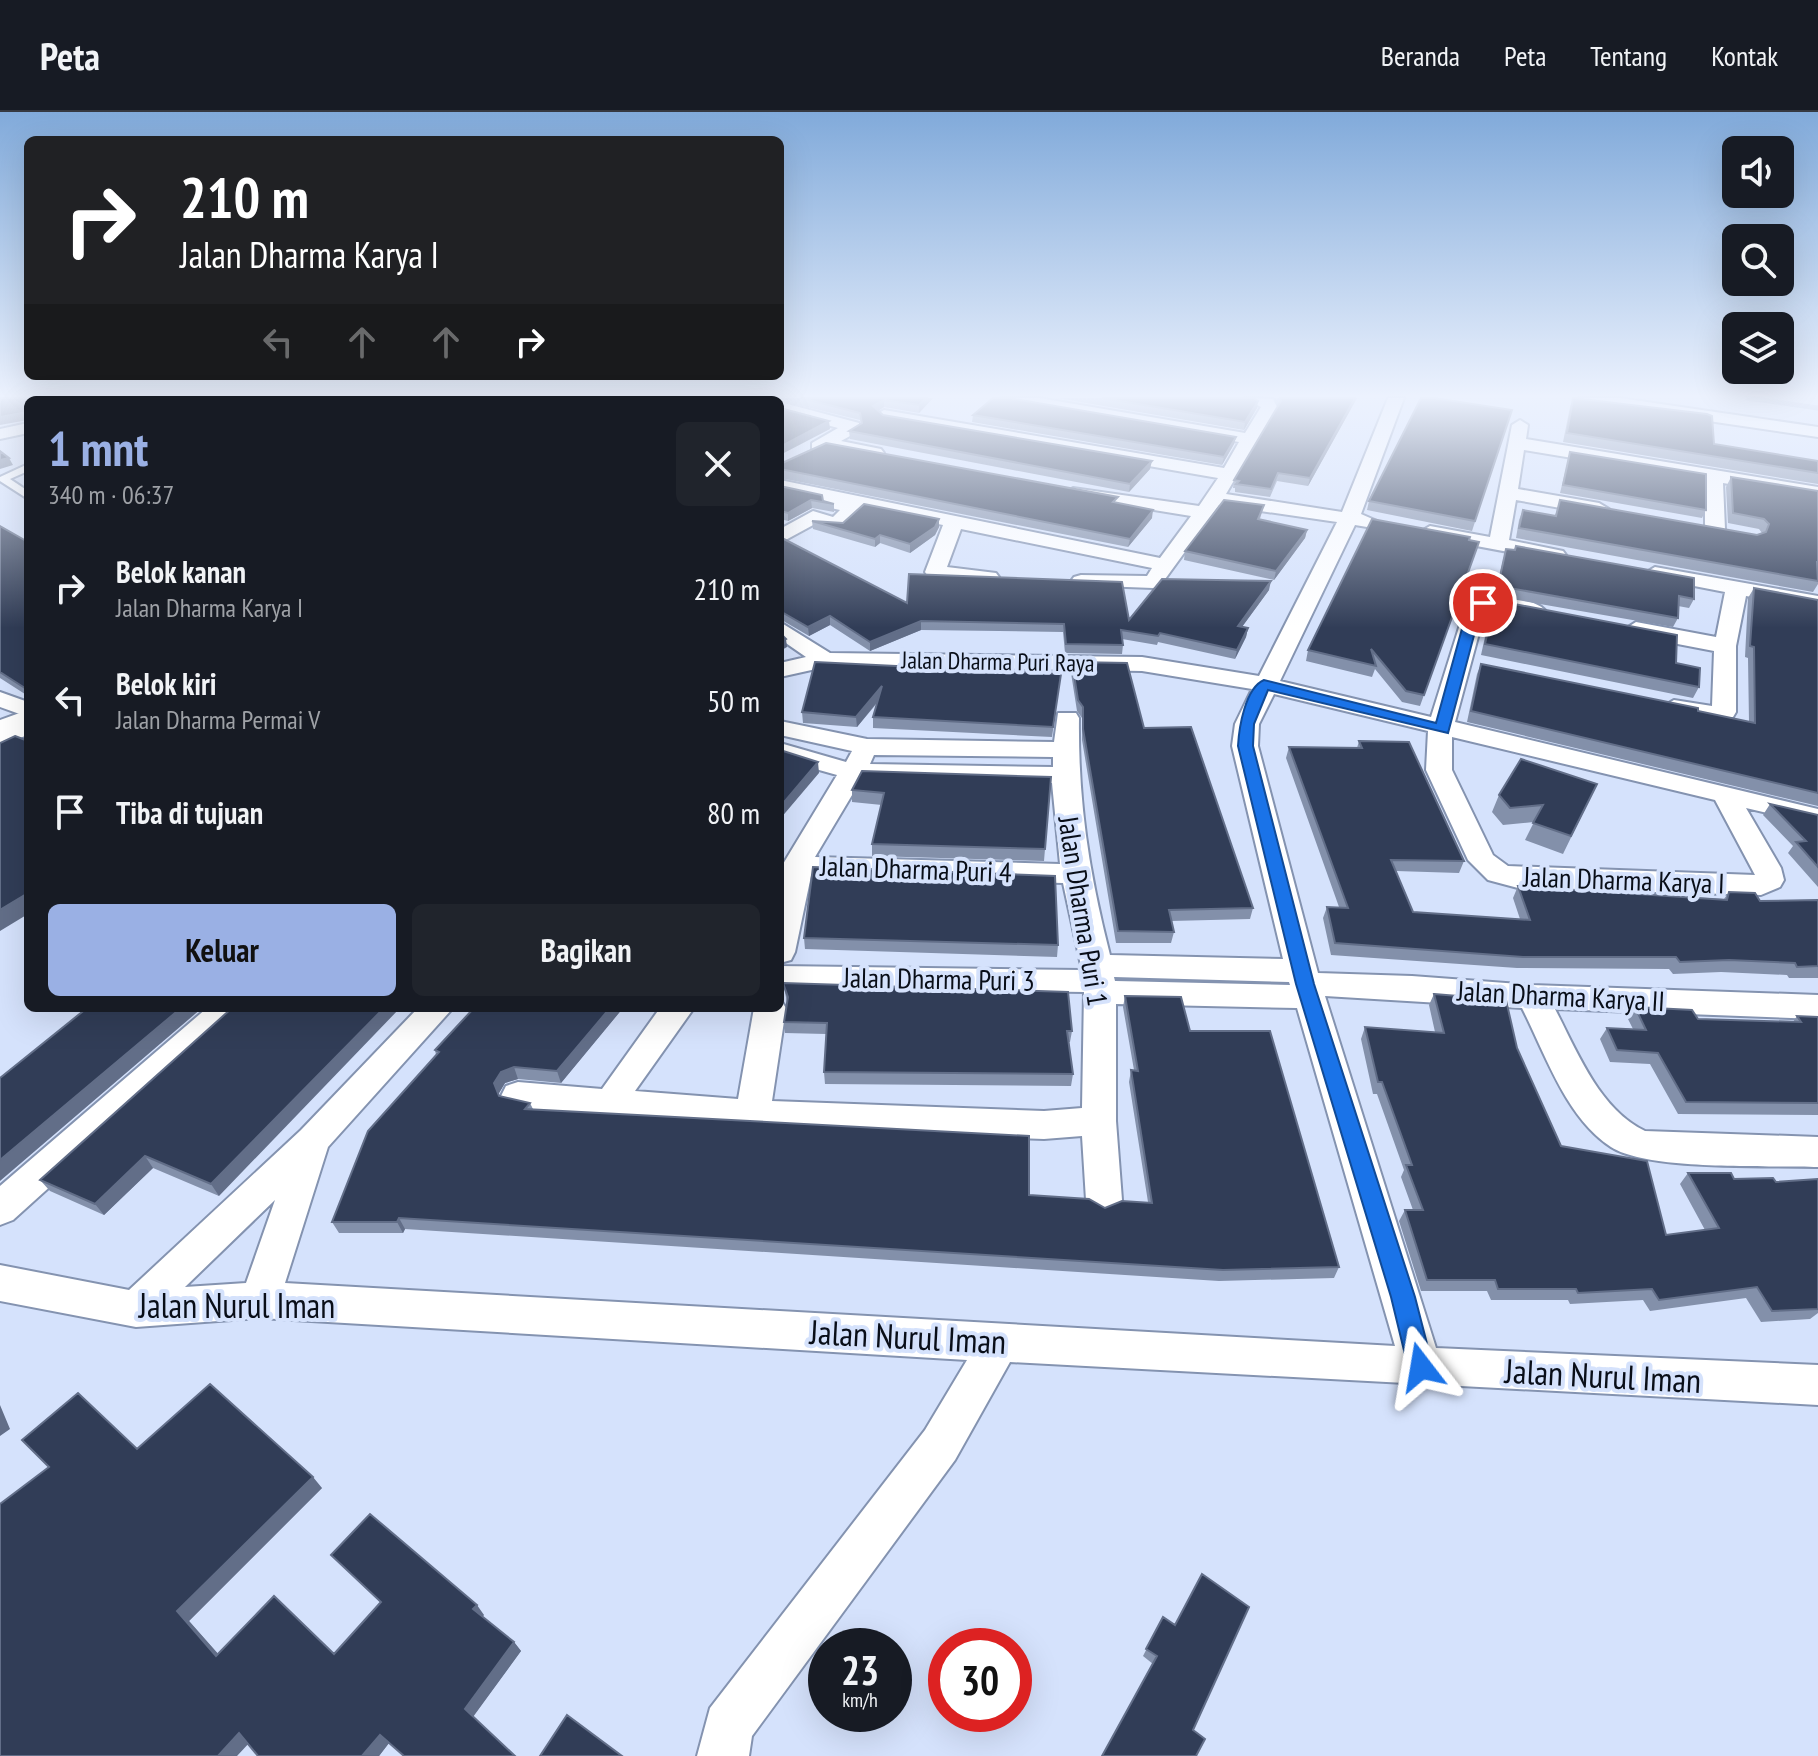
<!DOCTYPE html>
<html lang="id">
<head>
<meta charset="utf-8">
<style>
	body { margin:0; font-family:"PT Sans Narrow",sans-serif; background:#20242c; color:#f1f3f6; height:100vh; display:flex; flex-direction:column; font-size:30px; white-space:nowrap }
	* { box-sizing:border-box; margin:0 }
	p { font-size:26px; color:#9ea1a6 }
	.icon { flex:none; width:44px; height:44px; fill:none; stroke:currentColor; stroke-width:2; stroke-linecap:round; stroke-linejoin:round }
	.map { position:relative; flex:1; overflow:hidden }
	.sheet { position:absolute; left:24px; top:284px; width:760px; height:616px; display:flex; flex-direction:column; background:#171b24; border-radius:12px; box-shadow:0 8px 32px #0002 }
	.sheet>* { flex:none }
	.guide { position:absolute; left:24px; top:24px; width:760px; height:244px; border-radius:12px; box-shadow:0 8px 32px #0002; background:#202124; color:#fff; overflow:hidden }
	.controls { position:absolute; left:1722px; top:24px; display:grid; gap:16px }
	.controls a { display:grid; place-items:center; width:72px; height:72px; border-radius:12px; background:#171b24; box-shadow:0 8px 32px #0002; font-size:40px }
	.speed { position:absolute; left:808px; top:1516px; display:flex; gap:16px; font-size:40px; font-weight:700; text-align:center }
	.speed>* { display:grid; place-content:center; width:104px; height:104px; border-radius:50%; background:#171b24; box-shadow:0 8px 32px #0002; line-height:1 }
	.speed small { font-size:20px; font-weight:400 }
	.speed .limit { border:12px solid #d22; background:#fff; color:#111 }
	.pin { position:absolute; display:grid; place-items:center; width:68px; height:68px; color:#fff; margin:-34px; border:4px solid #fff; border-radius:50%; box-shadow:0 2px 8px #0007 }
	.me { position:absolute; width:88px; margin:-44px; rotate:346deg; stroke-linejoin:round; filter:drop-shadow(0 0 6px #0008) }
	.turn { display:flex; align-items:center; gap:28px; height:168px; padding:0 24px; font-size:36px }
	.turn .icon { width:104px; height:104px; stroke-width:2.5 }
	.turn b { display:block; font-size:56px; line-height:68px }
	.lanes { display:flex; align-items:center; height:76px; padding:0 24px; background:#0003; justify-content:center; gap:40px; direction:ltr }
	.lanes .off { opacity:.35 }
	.round { display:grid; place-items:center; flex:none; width:84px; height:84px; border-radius:12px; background:#20242c }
	.head { display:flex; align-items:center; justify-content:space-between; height:136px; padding:0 24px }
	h1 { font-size:48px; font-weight:700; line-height:60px; color:#9ab0e4 }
	.primary-button { display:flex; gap:16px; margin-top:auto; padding:16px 24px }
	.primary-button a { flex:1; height:92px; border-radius:12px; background:#9ab0e4; color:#111; font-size:32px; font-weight:700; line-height:92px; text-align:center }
	.primary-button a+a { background:#20242c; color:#f1f3f6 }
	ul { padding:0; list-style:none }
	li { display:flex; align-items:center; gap:24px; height:112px; padding:0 24px }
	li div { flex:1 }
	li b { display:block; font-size:30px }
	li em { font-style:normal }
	header { display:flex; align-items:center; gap:48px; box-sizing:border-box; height:112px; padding:0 40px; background:#171b24; border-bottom:2px solid #363941 }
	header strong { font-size:38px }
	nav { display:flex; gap:44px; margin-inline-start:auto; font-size:28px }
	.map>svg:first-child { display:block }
</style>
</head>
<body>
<header>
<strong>Peta</strong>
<nav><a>Beranda</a><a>Peta</a><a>Tentang</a><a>Kontak</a></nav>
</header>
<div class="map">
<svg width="1818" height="1644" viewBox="0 0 1818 1644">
	<rect width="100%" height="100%" fill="#d5e2fc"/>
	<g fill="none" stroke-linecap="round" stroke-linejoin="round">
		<path stroke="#869bc5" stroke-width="5" d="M1748 286 1818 296"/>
		<defs>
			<path id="lane" d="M28 352V359L10 367 28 379V387L0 369V365Z"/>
			<path id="street" d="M159 286H183L158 288Z
				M708 286H729L730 288H709Z
				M1002 286H1039L1245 321 1261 295 1245 286 1273 287 1277 295 1226 382 1342 400 1388 286H1404L1361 402 1377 409 1367 415 1355 413 1280 569 1431 605 1467 490C1486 485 1531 483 1545 498L1542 503 1485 499 1455 610 1818 697V713L1746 696 1781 756 1784 768 1780 775 1761 783 1518 776 1488 768 1468 748 1426 658 1428 619 1274 582 1259 612 1258 634 1318 861 1412 864 1532 873 1818 883V907L1555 897C1577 939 1599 997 1645 1019L1818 1025V1055C1769 1053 1648 1059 1611 1035 1566 1006 1545 941 1522 896L1325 884 1436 1236 1818 1253V1293L1010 1250 955 1348 752 1624 749 1644H697L710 1596 925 1318 967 1248 260 1206 136 1215 0 1189V1153L129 1178 301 1018 418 896H453L328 1035 285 1171 1395 1234 1297 896 1116 892V1009L1122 1088 1117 1099 1104 1104 1091 1099 1086 1088 1082 1024 1044 1027 753 1016 518 998 506 994 501 984 506 974 518 970 602 977 660 896H694L635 979 738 987 754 896H780V887L786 896 772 989 1044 999 1082 996 1084 880 780 876V854L1082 858 1063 771 811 764 795 840 791 848 780 851V757L837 663 780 647V631L846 650 852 639 780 623V609L867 627 1054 630 1058 601H1076L1079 606C1078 690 1089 761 1110 843L1283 847 1232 634 1235 612 1252 577 1142 559 852 554 825 555 780 565V551L806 545 780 527V510L830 541 1142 545 1259 564 1337 410 1219 393 1160 474 1153 476 1074 473 1071 469 1074 465 1081 463 1147 464 1152 456 961 417 947 455 996 461 999 465 996 469 928 464 925 460 943 413 863 397 844 416 815 412 780 431V417L813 399 833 405 840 398 826 395 825 389 780 380V368L1160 446 1191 404 1080 386 1073 384V376L1199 394 1218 366 878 307 876 303 884 298 1224 356 1239 330 1010 291ZM1452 625 1715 688 1755 763 1508 754 1493 743 1452 658ZM874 643 1053 645V655L870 652ZM861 668 1052 671 1060 752 815 745ZM1114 865 1289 870 1290 873 1115 869ZM275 1088 246 1171 185 1175Z
				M1578 286H1620L1818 315V325L1586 291Z
				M780 290 859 311V319L841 329 881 337 884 341 875 346 828 337 812 339V331L838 316 780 300Z
				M1520 308 1528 313 1526 327 1818 375V387L1723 371 1725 417 1715 423 1705 417V368L1524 338 1518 377 1599 391 1609 397 1599 403 1516 388 1509 428 1563 439 1566 443 1563 447 1556 449 1423 424 1420 420 1430 414 1490 425 1512 313Z
				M28 311V321L0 327V317Z
				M1655 455 1818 484V496L1746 484 1736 534V600L1733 605 1708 609 1665 600 1662 595 1674 588 1712 594 1714 539 1636 524 1625 517 1636 510 1716 525 1725 480 1648 465 1645 461Z
				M0 580 28 590V605L0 595Z
				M207 896H244L239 904 13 1108 0 1113V1074Z"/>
			<path id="secondary" d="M182 286H210L211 288H183Z
				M28 598V623L0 633V608Z"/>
		</defs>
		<use href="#lane" stroke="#8493b0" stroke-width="4"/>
		<use href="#street" stroke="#8493b0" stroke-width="4"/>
		<use href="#secondary" stroke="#8493b0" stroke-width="4"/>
		<use href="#lane" fill="#fff" fill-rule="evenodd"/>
		<use href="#street" fill="#fff" fill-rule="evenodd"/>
		<use href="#secondary" fill="#fff" fill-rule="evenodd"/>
	</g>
	<path fill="#8390aa" d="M732 286H933L919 301 884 295 878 299 883 303 1150 357 1129 380 850 327 849 319 861 312 860 308 778 288H733Z
		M1057 286H1254L1257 296 1244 318Z
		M1274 286H1357L1308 374 1277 369 1270 385 1235 380V376H1233L1234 368 1278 294Z
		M1573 286 1714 332 1818 349V372L1563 330 1570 295Z
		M1010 287 1236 325 1234 332 1222 353 972 310 973 303Z
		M1512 298 1472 419 1367 398 1369 389Z
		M1570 340 1706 398 1702 406 1560 381Z
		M780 352 1117 390 1152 406 1128 435 780 366Z
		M1731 365 1818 379V472L1813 480 1516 426 1519 408 1523 398 1555 404 1560 388 1757 423 1762 421 1759 417 1728 411 1726 375Z
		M780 374 834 392V400L812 396 788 409 780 407Z
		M1264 393 1260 407 1307 418 1305 426 1274 468 1184 448 1185 439Z
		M939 407V415L935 423 910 441 880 431 875 435 813 417 812 409 843 411Z
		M0 414 28 430V584L0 566Z
		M780 425 907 491 1129 508 1269 478 1242 515 1248 516 1246 525 1235 547 1158 530 1157 533 1122 527 1123 533 1122 542 1065 541 1063 520 921 518 870 539 830 513 809 524 780 507Z
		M1469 428 1479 430 1420 594 1402 590 1375 557 1372 565 1306 549 1308 538Z
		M1516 434 1694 487 1689 496 1678 494V506L1673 515 1494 484 1506 437 1514 438Z
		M1754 476 1818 488V694L1467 610 1477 562 1481 552 1749 610 1748 546 1745 545 1748 486Z
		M1494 492 1676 551 1699 575 1693 586 1481 543 1490 502Z
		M1072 550 1144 616 1253 796 1250 807 1171 809 1174 820 1171 831H1116L1082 628V606L1077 599 1071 561Z
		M1061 562 1052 625 873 616V605L878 590 857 615 803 611 802 600Z
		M1359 629 1464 749 1459 761 1396 759 1413 800 1520 807 1513 786 1518 774 1724 787 1729 780 1760 789 1818 788V866H1789L1787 863 1721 860 1673 862 1669 857 1517 856 1331 843 1323 806 1327 795H1339L1286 646 1289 635 1357 636Z
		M1051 665 1044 749 872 744V732L882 693 852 690V678Z
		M1597 672 1563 742 1525 728 1534 710 1503 713 1492 700 1499 683Z
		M1770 692 1818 703V775L1788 741 1793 734 1763 703Z
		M804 826 1058 833 1057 845 805 837Z
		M783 871 1072 919 1070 930H1069L1073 962 1071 974 825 972 824 960 826 922 785 921 784 910 787 890Z
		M1434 882 1517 936 1561 1034 1666 1123 1705 1118 1680 1072 1688 1061 1734 1067 1776 1070 1818 1067V1201L1810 1207 1761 1210 1746 1186 1650 1199 1643 1188 1570 1192 1568 1188H1491L1487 1179H1421L1399 1109 1405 1098H1413L1401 1065 1404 1058 1377 982H1373L1361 927 1365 915 1435 920 1429 893Z
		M1125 884 1190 919 1339 1155 1334 1166 1219 1169 405 1117 403 1121H339L332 1110 436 943 435 938 623 896 561 971 518 967 505 971 498 982 499 984 530 991 533 997 1105 1096 1148 1090 1129 970 1131 958H1134L1123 895Z
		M1635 895 1698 907 1793 910 1797 904 1818 905V1003L1678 1002 1650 952 1610 950 1600 927 1607 916 1633 917 1628 907Z
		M232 896 219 1084 153 1056 104 1103 50 1079 40 1068Z
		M137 1337 322 1376 189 1509 218 1542H335L380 1490 331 1443 484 1503 482 1505 514 1530 521 1539 473 1604 389 1631 379 1644H258L248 1632 0 1644Z
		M1163 1505 1193 1618 1153 1552 1143 1544Z"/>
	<path fill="#626e88" d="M104 286H148L137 288H93Z
		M266 286H291L285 288H262Z
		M684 286H703L698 288H679Z
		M926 286H933L919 301V293Z
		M1355 286H1357L1308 374 1310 366Z
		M884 288V295L873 302V294Z
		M1258 289 1257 296 1244 318 1245 310Z
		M28 300V308L0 313V305Z
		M829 309 830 317 780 343V335Z
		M1236 325 1234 332 1222 353 1224 345Z
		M9 346 13 353 0 357V348Z
		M1152 349 1150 357 1129 380 1130 372Z
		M811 388 812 396 788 409V401Z
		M1153 398 1152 406 1128 435 1130 427Z
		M939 407V415L935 423 910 441V432Z
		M1307 418 1305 426 1274 468 1276 459Z
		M880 423V431L875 435V427Z
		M1271 469 1269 478 1236 523 1238 514Z
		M830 504V513L809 524 808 515Z
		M921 509V518L870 539V530Z
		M1248 516 1246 525 1235 547 1237 538Z
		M786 527 787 535 780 539V530Z
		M882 574V584L857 615 856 605Z
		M818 650 819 661 780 707V695Z
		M28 781V802L0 819V798Z
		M181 896H202L0 1069V1048Z
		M384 896H400L219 1084 211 1072Z
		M610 896H623L561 971 557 959Z
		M514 955 518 967 505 971 498 983 494 971 501 960Z
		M145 1044 153 1056 104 1103 95 1092Z
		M399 1106 405 1117 403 1121 397 1110Z
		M0 1293 10 1317 0 1324Z
		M313 1365 322 1376 189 1509 228 1553 216 1544 177 1499Z
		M477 1493 484 1503 480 1507 473 1497Z
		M514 1530 521 1539 473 1605 465 1597Z
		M239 1621 251 1629 237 1644H218Z
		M380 1623 389 1631 379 1644H362Z"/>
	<path fill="#313d57" stroke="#626e88" stroke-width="2" d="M0 286H104L93 288H28V300L0 305Z
		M438 286H684L679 288H429Z
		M734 286H778V288H735Z
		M801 286H926L919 293 884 288 873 294 883 303 1152 349 1130 372 849 319 862 311 860 301Z
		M993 286H1009L1236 325 1224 345 973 303Z
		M1102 286H1254L1258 289 1245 310Z
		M1280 286H1355L1310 366 1278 361 1271 377 1236 372 1239 369 1234 368 1281 289Z
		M1421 286H1434L1512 298 1475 409 1369 389Z
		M1573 286 1707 302 1712 304 1714 332 1818 349V361L1567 321Z
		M780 296 829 309 780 335Z
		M826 331 1118 385 1113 390 1153 398 1130 427 780 357V352Z
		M0 339 9 346 0 348Z
		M1570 340 1706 362V398L1563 373Z
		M1731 365 1818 379V450H1817L1818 469 1519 416 1523 398 1556 404 1560 388 1757 423 1766 420 1769 412 1764 407 1733 401Z
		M780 374 822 383 823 389 834 392 811 388 788 401 780 399Z
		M1224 388 1264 393 1258 407 1307 418 1276 459 1185 439Z
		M864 392 939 407 935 415 910 432 880 423 875 427 812 409 843 411Z
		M1372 407 1470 425 1469 428 1479 430 1424 583 1406 579 1371 537 1376 554 1308 538Z
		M0 414 28 430V578L0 560Z
		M780 425 907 491 909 462 1122 470 1129 508 1162 467 1271 469 1238 514 1248 516 1237 538 1160 521 1158 524 1121 518 1123 533 1066 532 1064 512 921 509 870 530 830 504 808 515 780 499Z
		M1516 434 1694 466V487L1679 484 1678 506 1498 474 1506 437 1515 438Z
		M1754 476 1818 488V681L1471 599 1481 552 1698 596V599L1755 611 1754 535 1750 534Z
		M1504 490 1677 523 1676 551 1700 556 1699 575 1485 532 1494 492Z
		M780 521 786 527 780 530Z
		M815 550 1061 562 1053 615 873 605 882 574 856 605 802 600Z
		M1072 550 1127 551 1144 616 1191 615 1253 796 1169 798 1174 820 1118 819 1083 617V595L1078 588Z
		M15 624 28 629V781L0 798V631Z
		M1359 629 1409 630 1464 749 1391 748 1413 800 1530 808 1518 774 1727 788 1729 780 1755 781 1760 789 1818 788V854L1797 855 1795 851 1729 848 1680 850 1676 845H1523L1335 831 1327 795 1348 796 1289 635 1362 636Z
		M780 638 818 650 780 695Z
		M1521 647 1597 672 1571 724 1533 711 1543 693 1510 696 1499 683Z
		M862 659 1051 665 1045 737 872 732 884 681 852 678Z
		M1770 692 1818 703V755L1796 730 1806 729Z
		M813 755 1055 764 1058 833 804 826Z
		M783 871 1068 880 1072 919H1067L1073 962 824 960 827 911 784 910 788 885Z
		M1434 882 1506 888 1517 936 1561 1034 1647 1049 1666 1123 1719 1116 1688 1061H1731L1734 1067 1773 1066 1776 1070 1818 1067V1197L1772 1199 1757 1175 1659 1188 1652 1177 1578 1181 1576 1177H1498L1495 1168H1427L1405 1098H1423L1406 1053H1412L1382 970H1378L1365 915 1444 921Z
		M1125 884 1181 885 1190 919H1270L1339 1155 1223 1158 399 1106 397 1110H332L368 1019 439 940 435 938 474 896H610L557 959 514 955 501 960 494 971 499 984 530 991 525 997 1029 1024V1083L1089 1087 1105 1096 1122 1089 1152 1091 1131 958 1138 959Z
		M1635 895 1692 898 1698 907 1801 910 1797 904 1818 905V991L1686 990 1658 941 1617 938 1607 916 1646 918Z
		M87 896H181L0 1048V966Z
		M232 896H384L211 1072 145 1044 95 1092 40 1068Z
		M210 1272 313 1365 177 1499 216 1544 274 1484 334 1542 381 1490 331 1443 370 1402 477 1493 473 1497 514 1530 465 1597 515 1644H404L380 1623 362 1644H258L239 1621 218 1644H0V1392L49 1355 22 1328 78 1281 137 1337Z
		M1202 1462 1249 1495 1193 1618 1205 1627 1196 1644H1102L1157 1544 1146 1537 1163 1505 1175 1513Z
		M567 1603 622 1644H540Z"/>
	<linearGradient id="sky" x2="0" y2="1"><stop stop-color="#81aada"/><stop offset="0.55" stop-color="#ecf2fe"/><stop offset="1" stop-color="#ecf2fe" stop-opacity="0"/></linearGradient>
	<rect width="1818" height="516" fill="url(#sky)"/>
	<path fill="#1a73e8" stroke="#114b97" stroke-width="2" d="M1483 487 1490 491 1481 497 1448 621 1268 578 1254 612 1253 634 1314 872 1415 1185 1433 1255 1430 1264 1421 1267 1412 1264 1408 1255 1391 1185 1296 872 1238 634C1239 616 1245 576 1264 568L1436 611 1468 495Z"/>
	<g text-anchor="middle" stroke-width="8" stroke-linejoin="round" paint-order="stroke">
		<g font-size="24" fill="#090e18" stroke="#d5e2fc">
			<text transform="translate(998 550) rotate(1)" y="8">Jalan Dharma Puri Raya</text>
		</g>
		<g font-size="28" fill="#090e18" stroke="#d5e2fc">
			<text transform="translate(916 757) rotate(2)" y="10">Jalan Dharma Puri 4</text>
			<text transform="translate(1624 768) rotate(2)" y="10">Jalan Dharma Karya I</text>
			<text transform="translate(1083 799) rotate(81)" y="10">Jalan Dharma Puri 1</text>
			<text transform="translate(939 867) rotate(1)" y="10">Jalan Dharma Puri 3</text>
			<text transform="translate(1561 884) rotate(3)" y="10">Jalan Dharma Karya II</text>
		</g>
		<g font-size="34" fill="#090e18" stroke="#d5e2fc">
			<text x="237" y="1206">Jalan Nurul Iman</text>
			<text transform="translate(908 1225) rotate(3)" y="12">Jalan Nurul Iman</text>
			<text transform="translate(1603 1264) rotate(3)" y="12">Jalan Nurul Iman</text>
		</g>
	</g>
</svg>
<div class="controls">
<a><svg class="icon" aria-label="sound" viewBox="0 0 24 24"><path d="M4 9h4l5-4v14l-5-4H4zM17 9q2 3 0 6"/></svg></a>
<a><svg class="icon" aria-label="search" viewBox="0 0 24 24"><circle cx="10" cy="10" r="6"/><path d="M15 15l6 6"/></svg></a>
<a><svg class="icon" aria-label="layers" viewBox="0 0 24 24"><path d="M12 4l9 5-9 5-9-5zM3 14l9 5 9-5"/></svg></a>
</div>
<div class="speed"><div>23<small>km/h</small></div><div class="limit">30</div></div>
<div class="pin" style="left:1483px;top:491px;background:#d93025"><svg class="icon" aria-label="arrive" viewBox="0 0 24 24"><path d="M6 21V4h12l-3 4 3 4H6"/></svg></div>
<svg class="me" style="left:1421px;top:1255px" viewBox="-20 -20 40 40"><path d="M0-17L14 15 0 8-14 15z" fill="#1a73e8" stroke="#fff" stroke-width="4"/></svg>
<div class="guide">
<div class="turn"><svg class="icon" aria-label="right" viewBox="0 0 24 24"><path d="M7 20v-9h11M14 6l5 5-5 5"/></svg><div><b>210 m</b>Jalan Dharma Karya I</div></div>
<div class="lanes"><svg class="icon off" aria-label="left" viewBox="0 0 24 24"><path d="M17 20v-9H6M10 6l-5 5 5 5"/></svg><svg class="icon off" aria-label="ahead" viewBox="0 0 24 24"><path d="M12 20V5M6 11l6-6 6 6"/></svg><svg class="icon off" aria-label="ahead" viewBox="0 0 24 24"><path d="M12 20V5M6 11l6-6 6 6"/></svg><svg class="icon" aria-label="right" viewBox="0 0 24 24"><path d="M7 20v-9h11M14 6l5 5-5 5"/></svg></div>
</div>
<section class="sheet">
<div class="head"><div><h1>1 mnt</h1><p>340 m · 06:37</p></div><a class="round"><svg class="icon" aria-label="close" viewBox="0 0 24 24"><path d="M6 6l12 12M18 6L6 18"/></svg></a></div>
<ul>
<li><svg class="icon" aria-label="right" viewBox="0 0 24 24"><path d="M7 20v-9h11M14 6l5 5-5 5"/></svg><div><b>Belok kanan</b><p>Jalan Dharma Karya I</p></div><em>210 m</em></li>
<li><svg class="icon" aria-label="left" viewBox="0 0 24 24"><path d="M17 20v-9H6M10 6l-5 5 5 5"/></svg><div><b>Belok kiri</b><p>Jalan Dharma Permai V</p></div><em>50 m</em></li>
<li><svg class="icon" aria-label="arrive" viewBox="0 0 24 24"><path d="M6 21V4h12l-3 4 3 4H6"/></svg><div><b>Tiba di tujuan</b></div><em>80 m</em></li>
</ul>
<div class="primary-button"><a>Keluar</a><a>Bagikan</a></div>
</section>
</div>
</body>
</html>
